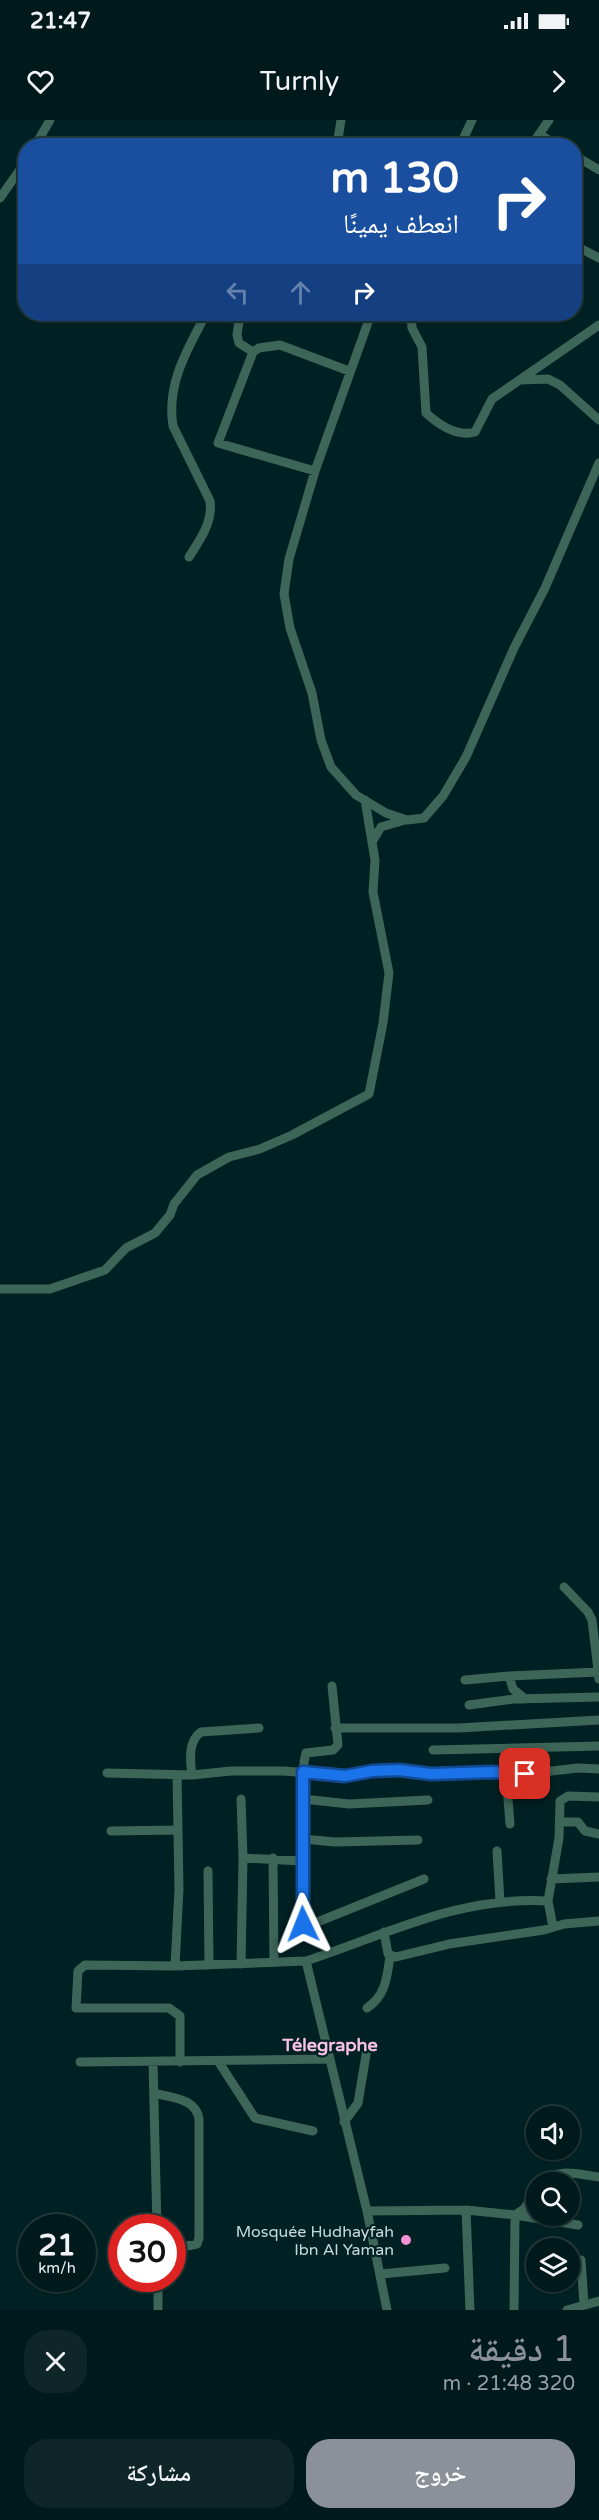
<!DOCTYPE html>
<html lang="ar">
<head>
<meta charset="utf-8">
<style>
	body { margin:0; font-family:"Varela Round","Noto Naskh Arabic",sans-serif; background:#0e2627; color:#f1f3f6; direction:rtl; height:100vh; display:flex; flex-direction:column; font-size:22px; white-space:nowrap }
	* { box-sizing:border-box; margin:0 }
	p { font-size:20px; color:#95a0a2 }
	.icon { flex:none; width:33px; height:33px; fill:none; stroke:currentColor; stroke-width:2; stroke-linecap:round; stroke-linejoin:round }
	.map { position:relative; height:2190px; overflow:hidden; direction:ltr }
	.drawer { display:flex; flex-direction:column; background:#00191a; flex:1 }
	.drawer>* { flex:none }
	.top-card { position:absolute; left:18px; top:18px; width:564px; height:183px; border-radius:24px; box-shadow:0 2px 4px #0004,0 0 0 2px #223839; direction:rtl; background:#1a4fa0; color:#fff; overflow:hidden }
	.fabs { position:absolute; left:526px; top:1986px; display:grid; gap:12px }
	.fabs a { display:grid; place-items:center; width:54px; height:54px; border-radius:50%; background:#00191a; box-shadow:0 2px 4px #0004,0 0 0 2px #223839; font-size:30px }
	.speed { position:absolute; left:18px; top:2094px; display:flex; gap:12px; font-size:30px; font-weight:700; text-align:center }
	.speed>* { display:grid; place-content:center; width:78px; height:78px; border-radius:50%; background:#00191a; box-shadow:0 2px 4px #0004,0 0 0 2px #223839; line-height:1 }
	.speed small { font-size:15px; font-weight:400 }
	.speed .limit { border:9px solid #d22; background:#fff; color:#111 }
	.pin { position:absolute; display:grid; place-items:center; width:51px; height:51px; color:#fff; margin:-26px; border-radius:12px; box-shadow:0 3px 9px #0006 }
	.me { position:absolute; width:66px; margin:-33px; rotate:358deg; stroke-linejoin:round; filter:drop-shadow(0 0 4px #0008) }
	.turn { display:flex; align-items:center; gap:21px; height:126px; padding:0 24px; font-size:27px }
	.turn .icon { width:78px; height:78px; stroke-width:2.5 }
	.turn b { display:block; font-size:42px; line-height:51px }
	.lanes { display:flex; align-items:center; height:57px; padding:0 24px; background:#0003; justify-content:center; gap:30px; direction:ltr }
	.lanes .off { opacity:.35 }
	.round { display:grid; place-items:center; flex:none; width:63px; height:63px; border-radius:24px; background:#0e2627 }
	.summary { display:flex; align-items:center; justify-content:space-between; height:102px; padding:0 24px }
	h1 { font-size:36px; font-weight:600; line-height:45px; color:#8c9099 }
	.button { display:flex; gap:12px; margin-top:auto; padding:12px 24px }
	.button a { flex:1; height:69px; border-radius:24px; background:#8c9099; color:#fff; font-size:24px; font-weight:600; line-height:69px; text-align:center }
	.button a+a { background:#0e2627; color:#f1f3f6 }
	.status { display:flex; justify-content:space-between; align-items:center; height:42px; padding:0 30px; background:#00191a; direction:ltr }
	.status svg { height:16px; fill:currentColor }
	header { display:flex; justify-content:space-between; align-items:center; height:78px; padding:0 24px; background:#00191a; font-size:27px; font-weight:600 }
	.map>svg:first-child { display:block }
</style>
</head>
<body>
<div class="status"><b>21:47</b><svg viewBox="0 0 49 12"><path d="M0 12V9h3v3zM5 12V6h3v6zM10 12V3h3v9zM15 12V0h3v12zM26 1h20v11H26zM47 4h2v5h-2z"/></svg></div>
<header><svg class="icon" aria-label="forward" viewBox="0 0 24 24"><path d="M9 5l7 7-7 7"/></svg>Turnly<svg class="icon" aria-label="heart" viewBox="0 0 24 24"><path d="M12 20l-8-8c-3-5 5-10 8-4 3-6 11-1 8 4z"/></svg></header>
<div class="map">
<svg width="599" height="2190" viewBox="0 0 599 2190">
	<rect width="100%" height="100%" fill="#002123"/>
	<g fill="none" stroke-linecap="round" stroke-linejoin="round">
		<path stroke="#3d6658" stroke-width="9" d="M539 14 559 26
			M35 26 50 0
			M337 26 341 0
			M460 26 472 0
			M531 26 549 0
			M574 35 599 50
			M0 78 26 41
			M574 125 599 138
			M240 194 237 215 239 223 253 232
			M371 194 315 351 289 439 284 474 290 508 312 573 321 620 331 647 356 675 386 693 407 700 424 698 443 676 466 637 514 528 545 468 599 343
			M411 194 412 208 422 227 426 293C438 304 457 317 475 312L492 279 599 205
			M520 260 548 259 560 265 599 300
			M315 351 218 323 253 232 259 228 280 225 349 251
			M189 437C200 420 213 402 210 381L173 306C166 264 188 228 206 194
			M372 722 381 707 405 700
			M0 1169H50L105 1150 126 1128 155 1113 170 1095 174 1084 197 1055 229 1037 260 1029 292 1015 369 974 383 903 389 853 373 772 375 740 365 680
			M564 1467 588 1492 592 1500 599 1559
			M509 1556 513 1569 525 1579
			M465 1560 509 1556 599 1552
			M332 1566 338 1625 333 1630 306 1633 304 1642 302 1804 315 1803 424 1759
			M469 1585 514 1579 599 1577
			M335 1608H459L599 1600
			M433 1630 599 1626
			M107 1653 192 1655 231 1651H284L345 1656 372 1651 399 1650 431 1655 493 1652 525 1654 578 1648 599 1649
			M506 1653 510 1704
			M192 1655C190 1640 188 1621 201 1612L259 1608
			M241 1679 243 1738
			M303 1679 349 1684 428 1680
			M560 1702H578L585 1711 599 1714
			M111 1711 177 1710
			M303 1719 335 1722 418 1720
			M497 1731 500 1782
			M273 1738 274 1842
			M208 1751 209 1845
			M551 1759 599 1757
			M553 1807 548 1781 559 1718 560 1681 568 1676 599 1677
			M384 1812 388 1834 395 1837 449 1824 544 1810 564 1804 599 1801
			M241 1844 243 1738 302 1741
			M175 1846 179 1769 177 1655
			M367 1888C386 1875 387 1857 390 1836
			M218 1941 255 1998 313 2011
			M80 1942 330 1939
			M153 1942 157 2108
			M180 1942V1896L169 1888H76L78 1851 85 1845 175 1846 306 1841
			M154 1973C172 1978 196 1978 199 1999V2118L197 2124 172 2129
			M344 2002 358 1983 367 1929
			M543 2062C557 2047 581 2055 599 2057
			M466 2090 470 2190
			M367 2091 466 2090 515 2095 514 2190
			M515 2095 578 2105
			M515 2095 524 2089 537 2070
			M581 2140 584 2184
			M381 2154 445 2148
			M158 2158V2190
			M387 2190 367 2091 306 1841C388 1814 458 1776 548 1781
			M567 2190 599 2181"/>
	</g>
	<g fill="none" stroke-linecap="round" stroke-linejoin="round">
		<defs>
			<path id="route" d="M303 1804V1652L345 1656 372 1651 399 1650 431 1654 493 1652 525 1654"/>
		</defs>
		<use href="#route" stroke="#114b97" stroke-width="15"/>
		<use href="#route" stroke="#1a73e8" stroke-width="10"/>
	</g>
	<circle fill="#f491d3" stroke="#002123" stroke-width="2" cx="406" cy="2120" r="6"/>
	<g text-anchor="middle" stroke-width="4.5" stroke-linejoin="round" paint-order="stroke">
		<g font-size="16" fill="#c6d9d9" stroke="#002123" text-anchor="end">
			<text x="394" y="2117">Mosquée Hudhayfah<tspan x="394" dy="18">Ibn Al Yaman</tspan></text>
		</g>
		<g font-size="18" font-weight="bold" fill="#fac1e5" stroke="#002123">
			<text x="330" y="1931">Télegraphe</text>
		</g>
	</g>
</svg>
<div class="fabs">
<a><svg class="icon" aria-label="sound" viewBox="0 0 24 24"><path d="M4 9h4l5-4v14l-5-4H4zM17 9q2 3 0 6"/></svg></a>
<a><svg class="icon" aria-label="search" viewBox="0 0 24 24"><circle cx="10" cy="10" r="6"/><path d="M15 15l6 6"/></svg></a>
<a><svg class="icon" aria-label="layers" viewBox="0 0 24 24"><path d="M12 4l9 5-9 5-9-5zM3 14l9 5 9-5"/></svg></a>
</div>
<div class="speed"><div>21<small>km/h</small></div><div class="limit">30</div></div>
<div class="pin" style="left:525px;top:1654px;background:#d93025"><svg class="icon" aria-label="arrive" viewBox="0 0 24 24"><path d="M6 21V4h12l-3 4 3 4H6"/></svg></div>
<svg class="me" style="left:303px;top:1804px" viewBox="-20 -20 40 40"><path d="M0-17L14 15 0 8-14 15z" fill="#1a73e8" stroke="#fff" stroke-width="4"/></svg>
<div class="top-card">
<div class="turn"><svg class="icon" aria-label="right" viewBox="0 0 24 24"><path d="M7 20v-9h11M14 6l5 5-5 5"/></svg><div><b>130 m</b>انعطف يمينًا</div></div>
<div class="lanes"><svg class="icon off" aria-label="left" viewBox="0 0 24 24"><path d="M17 20v-9H6M10 6l-5 5 5 5"/></svg><svg class="icon off" aria-label="ahead" viewBox="0 0 24 24"><path d="M12 20V5M6 11l6-6 6 6"/></svg><svg class="icon" aria-label="right" viewBox="0 0 24 24"><path d="M7 20v-9h11M14 6l5 5-5 5"/></svg></div>
</div>
</div>
<section class="drawer">
<div class="summary"><div><h1>1 دقيقة</h1><p>320 m · 21:48</p></div><a class="round"><svg class="icon" aria-label="close" viewBox="0 0 24 24"><path d="M6 6l12 12M18 6L6 18"/></svg></a></div>
<div class="button"><a>خروج</a><a>مشاركة</a></div>
</section>
</body>
</html>
